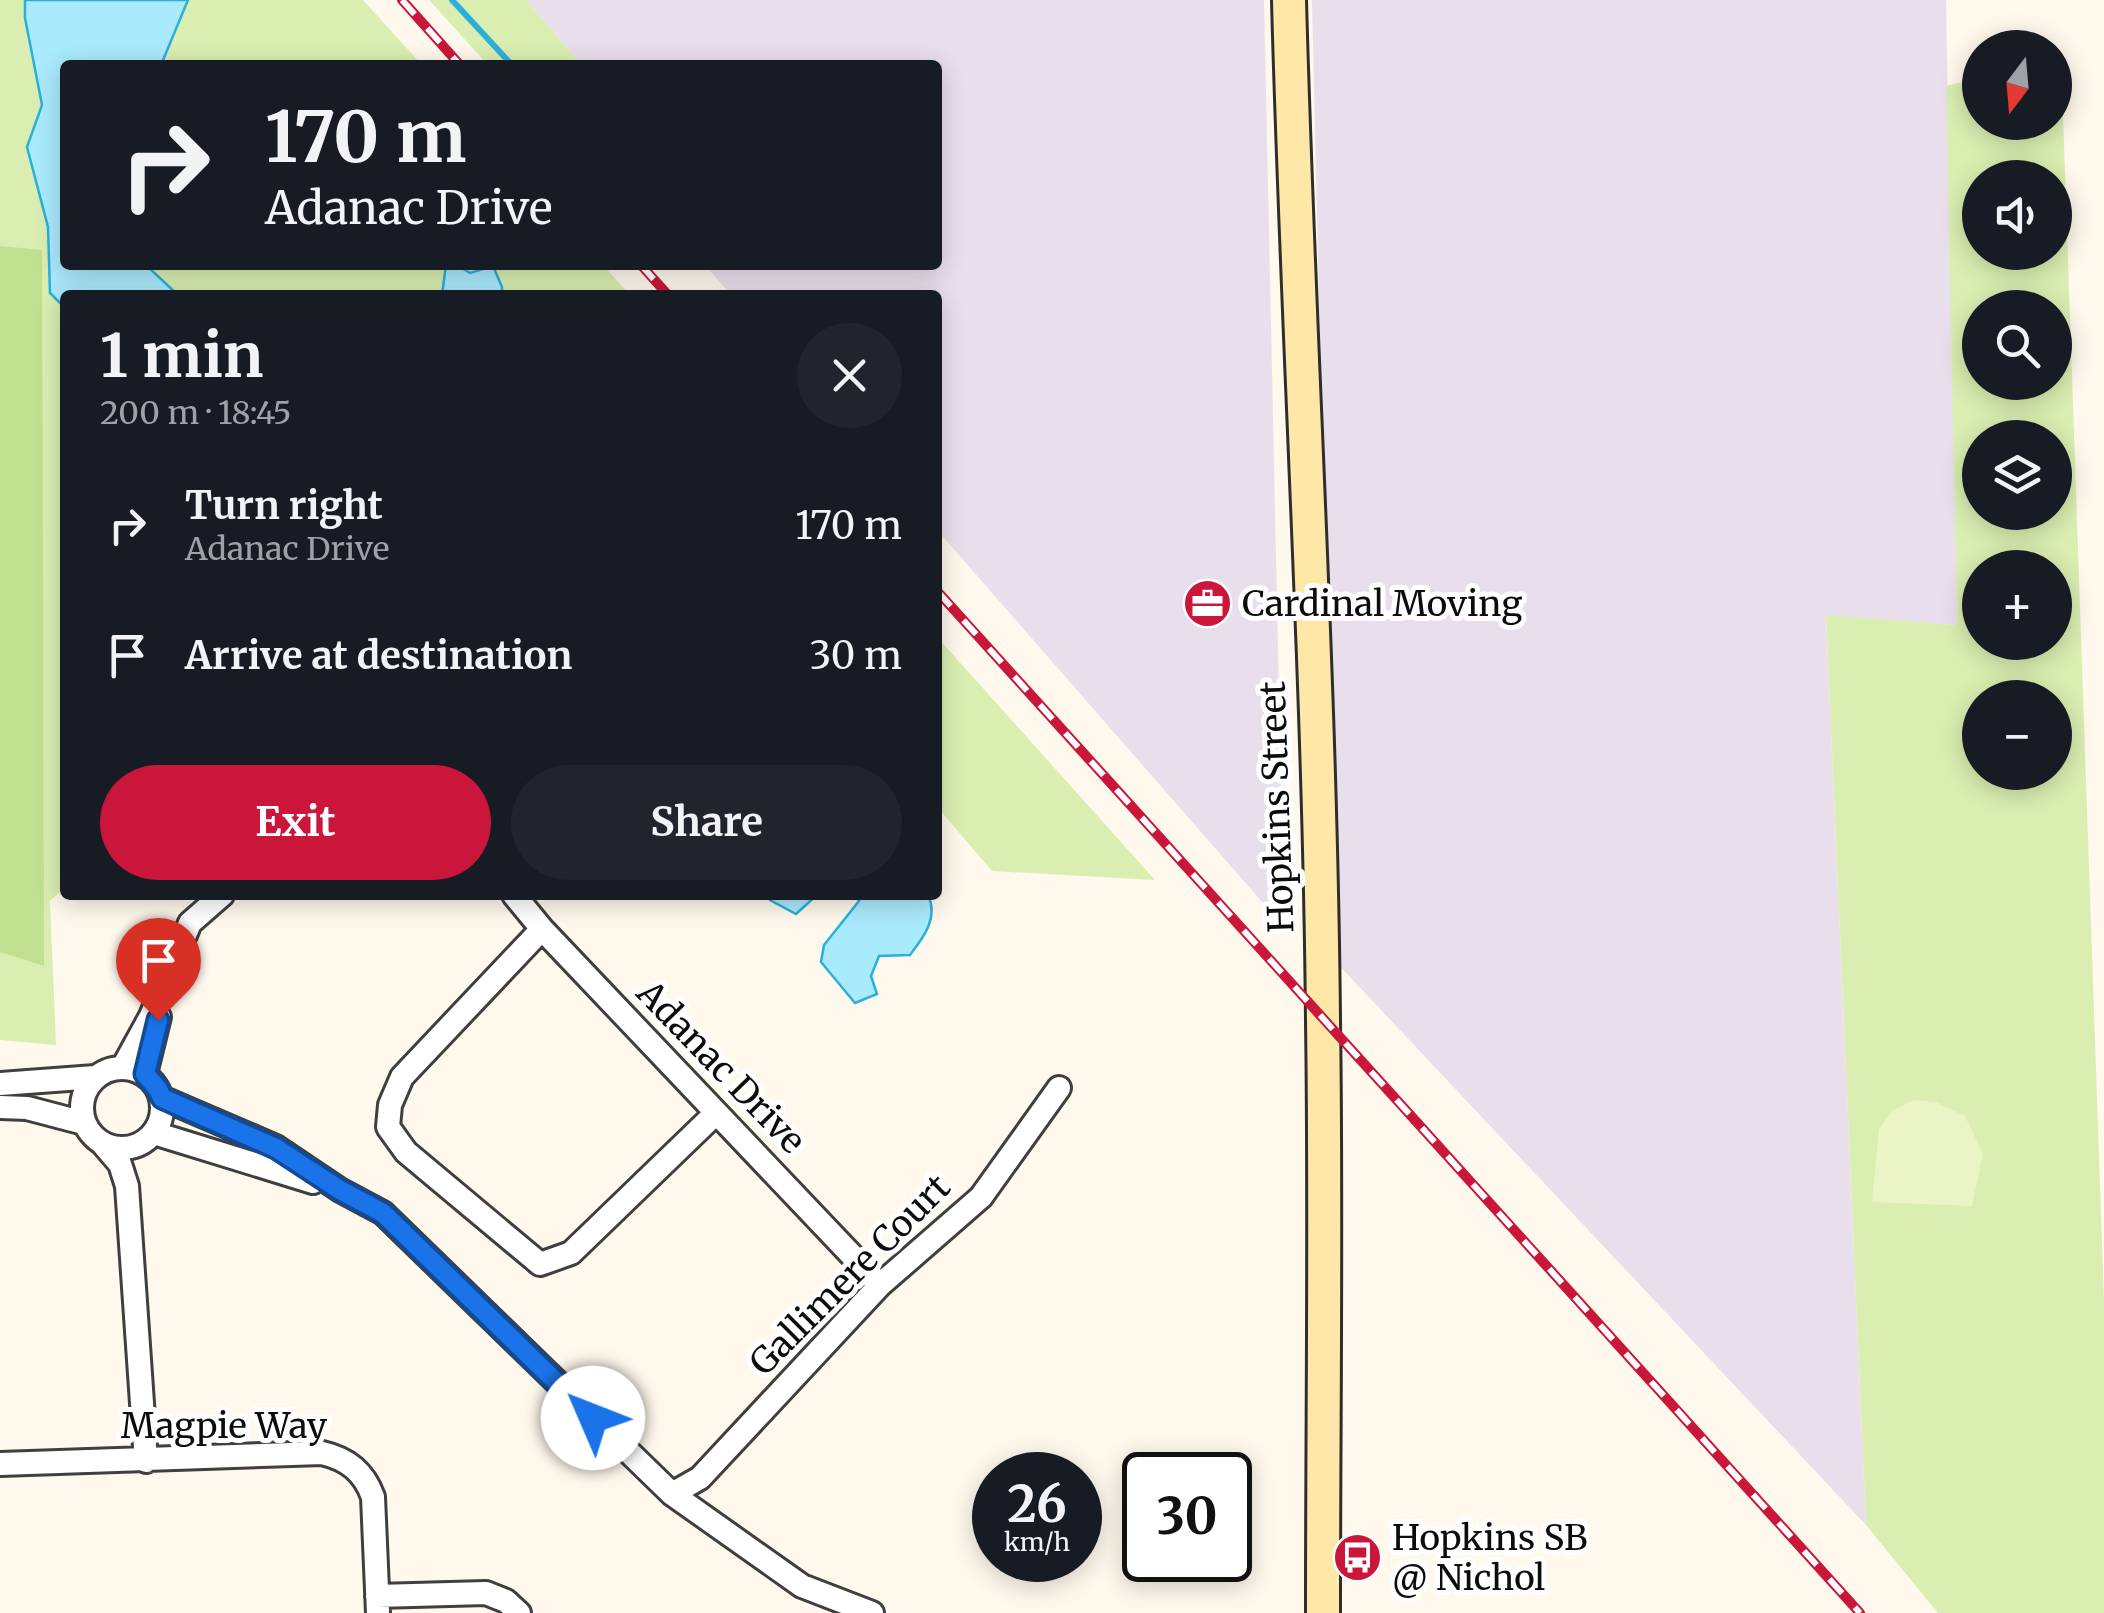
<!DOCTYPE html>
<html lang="en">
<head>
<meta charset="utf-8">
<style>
	body { margin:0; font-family:Merriweather,serif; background:#20242c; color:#f1f3f6; height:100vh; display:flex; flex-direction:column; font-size:38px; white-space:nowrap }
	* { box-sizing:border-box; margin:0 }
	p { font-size:32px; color:#9ea1a6 }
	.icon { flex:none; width:55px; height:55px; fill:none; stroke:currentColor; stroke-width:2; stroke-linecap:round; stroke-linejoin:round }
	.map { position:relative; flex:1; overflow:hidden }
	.side { position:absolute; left:60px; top:290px; width:882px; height:610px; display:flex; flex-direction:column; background:#171b24; border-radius:10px; box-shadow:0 5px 25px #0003 }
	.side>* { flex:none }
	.guide { position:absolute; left:60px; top:60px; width:882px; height:210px; border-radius:10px; box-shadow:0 5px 25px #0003; background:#171b24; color:#f1f3f6; overflow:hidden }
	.needle { width:65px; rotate:196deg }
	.buttons { position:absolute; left:1962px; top:30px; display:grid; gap:20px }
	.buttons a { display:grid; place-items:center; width:110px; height:110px; border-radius:50%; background:#171b24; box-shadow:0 5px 25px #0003; font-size:50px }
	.speed { position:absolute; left:972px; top:1452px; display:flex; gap:20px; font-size:50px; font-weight:700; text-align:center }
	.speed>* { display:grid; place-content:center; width:130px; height:130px; border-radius:50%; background:#171b24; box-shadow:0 5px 25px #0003; line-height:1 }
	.speed small { font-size:25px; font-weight:400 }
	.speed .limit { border:5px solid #111; border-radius:15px; background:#fff; color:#111 }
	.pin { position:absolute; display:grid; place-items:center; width:85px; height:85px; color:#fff; margin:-102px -42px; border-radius:50% 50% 50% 0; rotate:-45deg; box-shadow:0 0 10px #0007 }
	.pin .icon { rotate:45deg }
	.me { position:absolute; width:110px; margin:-55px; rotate:314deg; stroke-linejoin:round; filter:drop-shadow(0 0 8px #0008) }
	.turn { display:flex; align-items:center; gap:35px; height:210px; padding:0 40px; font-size:45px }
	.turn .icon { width:130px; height:130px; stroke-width:2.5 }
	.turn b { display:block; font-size:70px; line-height:85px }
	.round { display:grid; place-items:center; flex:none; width:105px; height:105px; border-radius:52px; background:#20242c }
	.overview { display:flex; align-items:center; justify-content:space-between; height:170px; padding:0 40px }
	h1 { font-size:60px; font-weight:700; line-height:75px }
	.primary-button { display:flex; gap:20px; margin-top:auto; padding:20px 40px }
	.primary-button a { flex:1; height:115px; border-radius:60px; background:#cb163b; color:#fff; font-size:40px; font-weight:700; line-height:115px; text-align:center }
	.primary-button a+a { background:#20242c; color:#f1f3f6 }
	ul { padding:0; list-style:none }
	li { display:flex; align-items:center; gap:30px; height:130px; padding:0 40px }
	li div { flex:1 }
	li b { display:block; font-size:38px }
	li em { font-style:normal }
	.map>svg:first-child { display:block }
</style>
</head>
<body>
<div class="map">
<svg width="2104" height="1613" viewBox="0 0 2104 1613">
	<rect width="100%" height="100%" fill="#fff8ec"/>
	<path fill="#e9dfec" d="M526 0H1264L1284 927 938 531V295H731L705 265H938V65H582Z
		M1312 0H1946L1957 625 1826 616 1866 1525 1334 960Z"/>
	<path fill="#daeeb1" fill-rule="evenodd" d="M0 0H363L422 65H65V265H603L630 295H65V887L50 901 56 1045 0 1040Z
		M429 0H526L582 65H488Z
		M2061 58 2104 1301V1613H1938L1866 1525 1826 615 1957 625 1946 86 1980 78V122H2055V60ZM1980 178H2055V252H1980ZM1980 308H2055V382H1980ZM1980 438H2055V512H1980ZM1980 568H2055V642H1980ZM1980 698H2055V772H1980Z
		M938 638 1155 880 992 871 938 808Z"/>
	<path fill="#c0e08f" d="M0 246 42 250 44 966 0 952Z"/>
	<path fill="#ebf4c4" d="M1913 1100 1936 1102 1965 1116 1983 1154 1972 1206 1872 1202 1879 1129 1892 1111Z"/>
	<path fill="#aaeafd" stroke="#2ab0db" stroke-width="2.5" d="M25 0H188L161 65H65V265H146L178 295H65V308L50 293 48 227 27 147 42 105 25 18Z
		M446 265H457L470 273 493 266 502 287V295H442Z
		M766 895H817L796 914 770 900Z
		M855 895H928C939 918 923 938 910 955L879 956 871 976 877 994 855 1003 821 962 824 945 859 901Z"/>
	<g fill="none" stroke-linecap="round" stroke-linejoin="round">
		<path stroke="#2ab0db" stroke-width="6" d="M452 0 512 65"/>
		<defs>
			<path id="street" d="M514 895 542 929 880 1285
				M542 929 402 1077 390 1105 388 1127 406 1152 540 1264 571 1253 716 1113
				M123 1067 151 1016 190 923 222 895
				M82 1108a40 40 0 1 1 80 0a40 40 0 1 1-80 0Z
				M145 1074 159 1017
				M0 1084 95 1077
				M162 1098 276 1147 340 1190 383 1213 672 1494 802 1586 872 1613
				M0 1107 27 1108 84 1123
				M154 1133 313 1182
				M102 1143 120 1164 127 1186 146 1461
				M0 1464 322 1453C348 1459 364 1472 373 1497L378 1613
				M672 1494 700 1478 880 1285 981 1197 1059 1088
				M377 1596 486 1593 506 1601 519 1613"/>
			<path id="secondary" d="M1289 0C1298 340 1320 680 1323 1021 1326 1218 1323 1416 1323 1613"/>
		</defs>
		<use href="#street" stroke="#3f3f3f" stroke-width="28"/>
		<use href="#secondary" stroke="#2e2e2e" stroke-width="38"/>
		<use href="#street" stroke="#fff" stroke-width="22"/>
		<use href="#secondary" stroke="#ffe8a7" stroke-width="32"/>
		<defs>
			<path id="rail" d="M402 0 460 65
				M641 265 668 295
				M938 592 1860 1613"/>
		</defs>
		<use href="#rail" stroke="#cb163b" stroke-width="10"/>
		<use href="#rail" stroke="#fff" stroke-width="6" stroke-dasharray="19" stroke-linecap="butt"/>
	</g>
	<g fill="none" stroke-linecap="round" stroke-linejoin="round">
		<defs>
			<path id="route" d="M158 1020 145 1074 158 1089 162 1098 276 1148 340 1190 383 1213 593 1418"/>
		</defs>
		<use href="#route" stroke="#114b97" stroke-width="25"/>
		<use href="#route" stroke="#1a73e8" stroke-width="18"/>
	</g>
	<defs>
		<symbol id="office-disc" viewBox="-11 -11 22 22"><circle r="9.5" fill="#cb163b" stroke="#fff"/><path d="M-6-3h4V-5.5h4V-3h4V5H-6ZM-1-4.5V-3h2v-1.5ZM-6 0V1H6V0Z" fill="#fff"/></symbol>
		<symbol id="bus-disc" viewBox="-11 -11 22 22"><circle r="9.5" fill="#cb163b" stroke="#fff"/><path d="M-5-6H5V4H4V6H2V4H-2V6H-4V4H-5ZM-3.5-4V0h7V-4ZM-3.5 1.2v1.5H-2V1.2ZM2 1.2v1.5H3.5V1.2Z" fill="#fff"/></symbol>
	</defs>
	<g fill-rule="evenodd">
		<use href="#office-disc" x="1180" y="576" width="55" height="55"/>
		<use href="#bus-disc" x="1330" y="1530" width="55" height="55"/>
	</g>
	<g text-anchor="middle" stroke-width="10" stroke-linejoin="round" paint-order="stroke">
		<g font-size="35" fill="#0c0c0c" stroke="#fff" text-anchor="start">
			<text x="1242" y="616">Cardinal Moving</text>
			<text x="1392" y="1550">Hopkins SB<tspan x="1392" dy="40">@ Nichol</tspan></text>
		</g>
		<g font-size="35" fill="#0c0c0c" stroke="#fff">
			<text transform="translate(1277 807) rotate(-92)" y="12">Hopkins Street</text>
			<text transform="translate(721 1067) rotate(46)" y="12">Adanac Drive</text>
			<text transform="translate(850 1275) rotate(-45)" y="12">Gallimere Court</text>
			<text x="224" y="1438">Magpie Way</text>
		</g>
	</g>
</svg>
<div class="buttons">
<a><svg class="needle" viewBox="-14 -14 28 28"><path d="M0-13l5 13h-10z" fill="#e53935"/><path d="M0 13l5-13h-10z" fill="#9ea1a6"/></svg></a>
<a><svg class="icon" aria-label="sound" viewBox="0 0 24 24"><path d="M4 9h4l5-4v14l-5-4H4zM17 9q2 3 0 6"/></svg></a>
<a><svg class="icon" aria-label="search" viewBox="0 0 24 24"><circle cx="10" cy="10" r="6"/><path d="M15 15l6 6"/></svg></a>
<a><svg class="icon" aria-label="layers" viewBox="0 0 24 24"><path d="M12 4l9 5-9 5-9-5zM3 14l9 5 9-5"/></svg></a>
<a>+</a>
<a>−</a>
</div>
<div class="speed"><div>26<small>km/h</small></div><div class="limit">30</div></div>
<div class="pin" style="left:158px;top:1020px;background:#d93025"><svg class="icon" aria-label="arrive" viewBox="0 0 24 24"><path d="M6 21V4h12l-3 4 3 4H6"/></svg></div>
<svg class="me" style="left:593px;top:1418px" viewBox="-20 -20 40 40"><circle r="19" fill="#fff"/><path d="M0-13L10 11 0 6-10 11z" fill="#1a73e8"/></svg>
<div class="guide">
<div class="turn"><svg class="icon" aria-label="right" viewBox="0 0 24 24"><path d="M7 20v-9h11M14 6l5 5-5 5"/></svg><div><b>170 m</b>Adanac Drive</div></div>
</div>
<section class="side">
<div class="overview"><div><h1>1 min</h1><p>200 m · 18:45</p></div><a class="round"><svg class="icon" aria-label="close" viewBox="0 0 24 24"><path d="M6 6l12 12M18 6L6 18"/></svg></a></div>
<ul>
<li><svg class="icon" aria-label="right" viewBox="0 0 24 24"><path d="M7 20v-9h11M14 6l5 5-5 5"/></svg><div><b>Turn right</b><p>Adanac Drive</p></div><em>170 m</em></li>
<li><svg class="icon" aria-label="arrive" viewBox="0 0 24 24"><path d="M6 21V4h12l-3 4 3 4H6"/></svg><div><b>Arrive at destination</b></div><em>30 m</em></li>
</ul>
<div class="primary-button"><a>Exit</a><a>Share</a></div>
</section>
</div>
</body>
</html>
